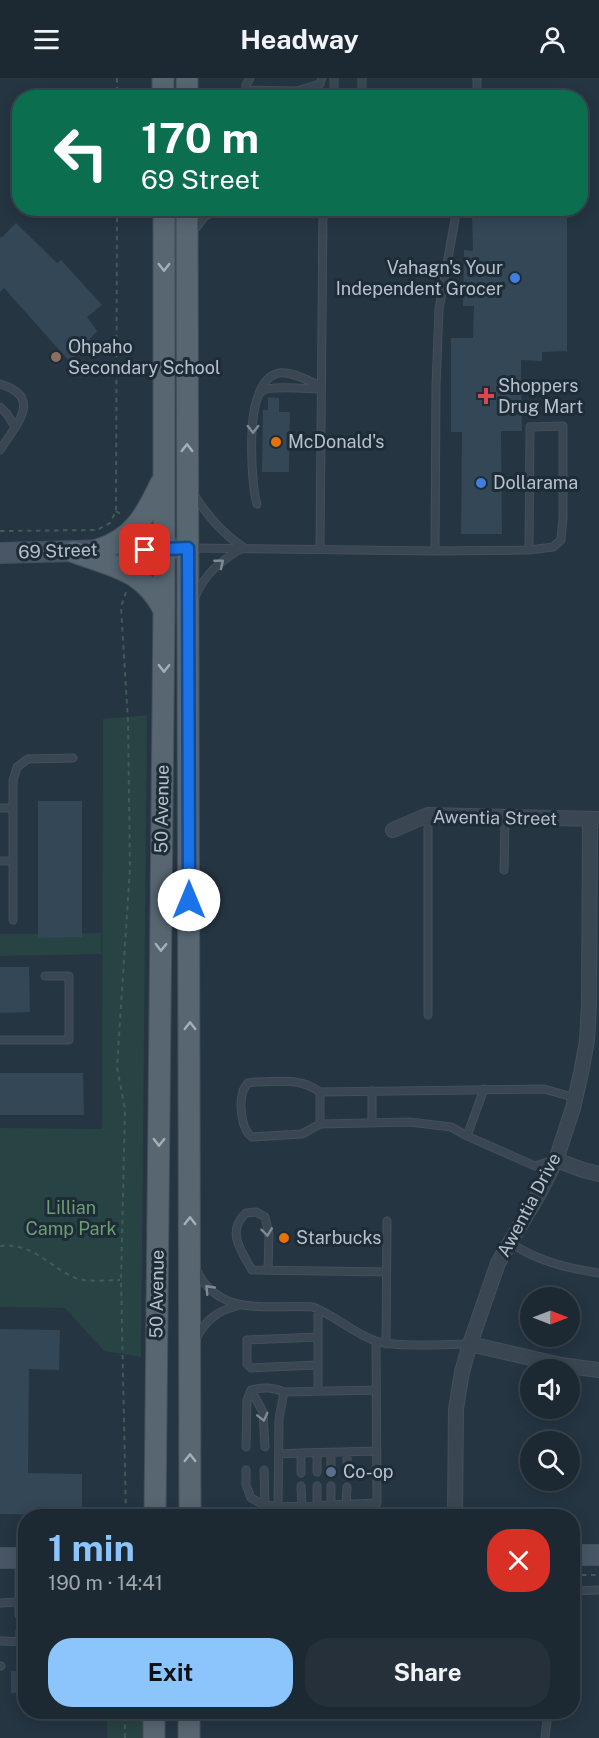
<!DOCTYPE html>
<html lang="en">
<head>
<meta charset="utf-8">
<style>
	body { margin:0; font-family:"Public Sans",sans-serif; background:#25303a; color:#f1f3f6; height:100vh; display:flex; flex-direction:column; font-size:22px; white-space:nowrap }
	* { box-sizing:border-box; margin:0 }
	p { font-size:20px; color:#a0a6ac }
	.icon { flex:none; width:33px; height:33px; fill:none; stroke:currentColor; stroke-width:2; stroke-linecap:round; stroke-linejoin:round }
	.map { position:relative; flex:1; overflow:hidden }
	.panel { position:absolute; left:18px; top:1431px; width:562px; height:210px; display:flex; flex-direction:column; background:#1c2832; border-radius:24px; box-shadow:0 3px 15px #0003,0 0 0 2px #3a444d }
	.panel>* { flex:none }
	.hud { position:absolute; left:12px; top:12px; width:576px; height:126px; border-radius:24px; box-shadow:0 3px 15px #0003,0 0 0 2px #3a444d; background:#0b6e4f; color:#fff; overflow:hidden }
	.needle { width:39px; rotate:90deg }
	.tools { position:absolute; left:520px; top:1209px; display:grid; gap:12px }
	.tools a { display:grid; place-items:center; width:60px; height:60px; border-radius:50%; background:#1c2832; box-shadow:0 3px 15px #0003,0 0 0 2px #3a444d; font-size:30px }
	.pin { position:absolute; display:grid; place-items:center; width:51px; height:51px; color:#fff; margin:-26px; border-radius:12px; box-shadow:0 3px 9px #0006 }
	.me { position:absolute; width:66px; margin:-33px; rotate:0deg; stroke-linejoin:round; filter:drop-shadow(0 0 4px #0008) }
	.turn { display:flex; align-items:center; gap:21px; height:126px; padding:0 30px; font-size:27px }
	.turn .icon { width:78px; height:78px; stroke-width:2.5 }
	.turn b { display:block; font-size:42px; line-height:51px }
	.round { display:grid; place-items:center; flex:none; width:63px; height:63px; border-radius:24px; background:#25303a }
	.overview { display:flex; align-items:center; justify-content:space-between; height:102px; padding:0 30px }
	h1 { font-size:36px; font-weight:700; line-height:45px; color:#8cc4fc }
	.button { display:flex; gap:12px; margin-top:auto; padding:12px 30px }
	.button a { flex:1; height:69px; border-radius:24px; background:#8cc4fc; color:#111; font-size:24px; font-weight:700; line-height:69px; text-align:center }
	.button a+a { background:#25303a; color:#f1f3f6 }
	header { display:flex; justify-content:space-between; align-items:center; height:78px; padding:0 30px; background:#1c2832; font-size:27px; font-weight:700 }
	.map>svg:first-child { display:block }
</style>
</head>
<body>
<header><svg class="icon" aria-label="menu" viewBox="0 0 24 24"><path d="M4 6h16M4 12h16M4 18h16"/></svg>Headway<svg class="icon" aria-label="person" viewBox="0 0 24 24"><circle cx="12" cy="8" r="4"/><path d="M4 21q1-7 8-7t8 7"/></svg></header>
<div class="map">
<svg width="599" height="1660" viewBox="0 0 599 1660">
	<rect width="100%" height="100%" fill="#253542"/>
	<path fill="#274343" d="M147 637 141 1279 104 1273 65 1230 0 1229V1050L102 1051 103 641Z
		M101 855V876L0 878V856Z
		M107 1634H143V1660H107Z"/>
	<path fill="#344757" d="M567 133V273L542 274V283L521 282 522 353H501L502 456H461L462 354H451V260H473L474 228H463L464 172 473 173 472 134Z
		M16 145 57 185 61 182 102 227 87 239 97 253 70 284 4 210 0 214V158L1 160Z
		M268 319 279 320V334H290L289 394H262L263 332H268Z
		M38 723H82V859L38 860Z
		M0 889H29L30 934 0 935Z
		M0 995H83L84 1037H0Z
		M0 1251 60 1252 59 1292 29 1291 28 1395 82 1396V1437L0 1436Z
		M18 1583H26V1615H11V1593H18Z"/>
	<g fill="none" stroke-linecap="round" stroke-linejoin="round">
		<defs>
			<path id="lane" d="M245 12 297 13V20
				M297 13 320 6 322 0
				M245 20 246 7 250 0
				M334 20V0
				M362 20V0
				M477 20V0
				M193 154 204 139 220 130
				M0 306C44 319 16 347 0 372
				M259 315C273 281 297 298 321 308
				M0 329 7 336 15 349
				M194 417C208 438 222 455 243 469
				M257 426C251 409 247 325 262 313 271 307 309 311 321 311
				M191 470 435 473 529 472 553 469 561 462 563 439V348L530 349 529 472
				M320 470 323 130
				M435 473 436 308 439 231 457 130
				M195 519C205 495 221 483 242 470
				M0 730H13
				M0 783H13V842
				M13 783V703L17 689 28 681 73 680
				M504 792 505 741
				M428 937V737
				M0 962H69V898H45
				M320 1014V1046
				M372 1045V1013
				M467 1058 484 1011
				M554 1082 535 1088 467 1058 451 1049 410 1044 320 1046 302 1056 252 1059C241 1052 239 1025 243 1013 243 1012 247 1006 248 1005L255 1004C278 1004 300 999 320 1014L544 1011 576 1020
				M509 1164C537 1183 566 1190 599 1195
				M268 1192 269 1156 265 1139 256 1134 246 1135C226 1153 241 1173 252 1192L386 1194
				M197 1193C220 1240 269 1226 313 1229 334 1237 352 1254 373 1262 392 1270 447 1266 470 1266
				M318 1231V1313
				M318 1259 247 1262V1286L251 1290 318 1287
				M196 1260C206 1242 217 1233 237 1228
				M376 1263 377 1425 278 1429 279 1341 284 1314 376 1312
				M386 1266 387 1143
				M251 1312 263 1334 265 1369
				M246 1369 247 1322 251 1312C264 1309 272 1309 284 1314
				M279 1376 301 1375
				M246 1392V1407L251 1420 262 1426 278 1429
				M264 1392 265 1426
				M317 1394V1375
				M301 1395V1375L377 1373
				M331 1396V1375
				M347 1396V1374
				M301 1408 302 1428
				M317 1408V1427
				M331 1408V1427
				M346 1426 347 1409
				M362 1426V1438
				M573 1513 599 1512
				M0 1525 19 1524V1482
				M19 1537V1524H26
				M20 1553V1564
				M0 1563 26 1564
				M0 1588H1
				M545 1660 548 1634"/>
			<path id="street" d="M393 752 428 737 598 741
				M556 1082 583 1092 599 1096
				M470 1266 561 1287 599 1292
				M455 1438 456 1331 462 1294 470 1266 498 1185 541 1112 556 1082 573 1030 581 995 587 963 589 926 590 741"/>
			<path id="secondary" d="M0 475 188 470
				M573 1477H599
				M0 1480H26"/>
			<path id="primary" d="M163 0V20
				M187 20V0
				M187 130 190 1438
				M97 472C133 462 146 437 161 405
				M74 474C114 489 143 491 164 532
				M155 1438 164 532V130
				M154 1660V1634
				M189 1660V1634"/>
		</defs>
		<use href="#lane" stroke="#43505b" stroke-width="9"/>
		<use href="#street" stroke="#43505b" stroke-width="16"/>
		<use href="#secondary" stroke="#43505b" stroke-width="22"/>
		<use href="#primary" stroke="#43505b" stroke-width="23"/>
		<path stroke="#415b5a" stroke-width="2" stroke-dasharray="4.5 4.5" stroke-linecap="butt" d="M117 0V20
			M116 433 123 438
			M0 453 97 452 110 445 116 433 117 130
			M126 514 121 529 128 643 130 790 117 989 125 1032 121 1202 126 1438
			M0 1168C31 1164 48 1187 73 1199 88 1205 105 1202 120 1202
			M573 1497H599
			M125 1660V1634"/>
		<use href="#lane" stroke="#3a4752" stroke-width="7"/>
		<use href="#street" stroke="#3a4752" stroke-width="14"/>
		<use href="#secondary" stroke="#485665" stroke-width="20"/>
		<use href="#primary" stroke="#586672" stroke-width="21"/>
	</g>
	<defs><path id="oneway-chevron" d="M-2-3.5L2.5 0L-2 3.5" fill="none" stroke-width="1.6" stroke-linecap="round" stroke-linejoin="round" transform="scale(1.5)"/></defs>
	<g stroke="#a4afba">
		<use href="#oneway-chevron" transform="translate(164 189) rotate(90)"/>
		<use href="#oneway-chevron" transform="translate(187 370) rotate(-90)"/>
		<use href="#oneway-chevron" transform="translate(164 590) rotate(91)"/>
		<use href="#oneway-chevron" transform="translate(161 869) rotate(91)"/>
		<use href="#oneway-chevron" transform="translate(190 948) rotate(-90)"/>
		<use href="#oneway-chevron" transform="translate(159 1064) rotate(91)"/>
		<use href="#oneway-chevron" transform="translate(190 1143) rotate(-90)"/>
		<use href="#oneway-chevron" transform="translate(190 1380) rotate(-90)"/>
	</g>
	<g stroke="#7f8a95">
		<use href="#oneway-chevron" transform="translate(253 351) rotate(90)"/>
		<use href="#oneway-chevron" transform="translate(220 485) rotate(-39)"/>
		<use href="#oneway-chevron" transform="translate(267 1154) rotate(83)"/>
		<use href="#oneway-chevron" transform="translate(209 1211) rotate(-134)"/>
		<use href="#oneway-chevron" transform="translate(263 1339) rotate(76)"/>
	</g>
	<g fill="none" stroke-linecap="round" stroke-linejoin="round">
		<defs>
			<path id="route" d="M145 472 188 470 189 822"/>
		</defs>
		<use href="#route" stroke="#114b97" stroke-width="15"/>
		<use href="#route" stroke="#1a73e8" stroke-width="10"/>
	</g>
	<g fill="#3f7fe0" stroke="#1e2c37" stroke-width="2">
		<circle cx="515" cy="200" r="6"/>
		<circle cx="481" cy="405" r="6"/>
	</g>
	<circle fill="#8d6e63" stroke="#1e2c37" stroke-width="2" cx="56" cy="279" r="6"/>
	<path fill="#e0444e" stroke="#1e2c37" stroke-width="2" d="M483 309h6v6h6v6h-6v6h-6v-6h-6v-6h6z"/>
	<g fill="#e8710a" stroke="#1e2c37" stroke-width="2">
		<circle cx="276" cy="364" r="6"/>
		<circle cx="284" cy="1160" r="6"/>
	</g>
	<circle fill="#5c6f8a" stroke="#1e2c37" stroke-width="2" cx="331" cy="1394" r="6"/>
	<g text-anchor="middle" stroke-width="6" stroke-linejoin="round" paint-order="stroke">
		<g font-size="18" fill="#b7c1cc" stroke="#1e2c37" text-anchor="start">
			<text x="503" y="196" text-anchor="end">Vahagn's Your<tspan x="503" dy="21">Independent Grocer</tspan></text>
			<text x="68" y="275">Ohpaho<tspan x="68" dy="21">Secondary School</tspan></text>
			<text x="498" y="314">Shoppers<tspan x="498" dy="21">Drug Mart</tspan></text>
			<text x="288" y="370">McDonald's</text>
			<text x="493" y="411">Dollarama</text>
			<text x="296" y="1166">Starbucks</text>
			<text x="343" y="1400">Co-op</text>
		</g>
		<g font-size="18" fill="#b7c1cc" stroke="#1e2c37">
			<text transform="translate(58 473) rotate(-2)" y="6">69 Street</text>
			<text transform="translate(162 731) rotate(-89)" y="6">50 Avenue</text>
			<text transform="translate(495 740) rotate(1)" y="6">Awentia Street</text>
			<text transform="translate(529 1127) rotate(-62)" y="6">Awentia Drive</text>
			<text transform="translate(157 1216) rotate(-89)" y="6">50 Avenue</text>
		</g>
		<g font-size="18" fill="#6d9e72" stroke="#1e2c37">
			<text x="71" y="1136">Lillian<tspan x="71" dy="21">Camp Park</tspan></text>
		</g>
	</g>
</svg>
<div class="tools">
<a><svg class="needle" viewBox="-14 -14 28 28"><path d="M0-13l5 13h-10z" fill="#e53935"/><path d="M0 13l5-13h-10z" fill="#a0a6ac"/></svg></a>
<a><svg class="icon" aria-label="sound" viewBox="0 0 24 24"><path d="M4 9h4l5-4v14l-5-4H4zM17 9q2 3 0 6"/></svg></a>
<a><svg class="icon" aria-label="search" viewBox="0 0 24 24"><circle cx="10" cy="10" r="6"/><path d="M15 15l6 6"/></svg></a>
</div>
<div class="pin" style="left:145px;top:472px;background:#d93025"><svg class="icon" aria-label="arrive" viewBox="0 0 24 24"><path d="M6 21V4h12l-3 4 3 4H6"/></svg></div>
<svg class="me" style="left:189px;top:822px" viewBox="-20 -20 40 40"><circle r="19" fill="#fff"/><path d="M0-13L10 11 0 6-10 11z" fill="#1a73e8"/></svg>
<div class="hud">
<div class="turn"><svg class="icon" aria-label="left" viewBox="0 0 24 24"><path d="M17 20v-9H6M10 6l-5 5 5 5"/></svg><div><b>170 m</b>69 Street</div></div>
</div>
<section class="panel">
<div class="overview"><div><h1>1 min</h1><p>190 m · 14:41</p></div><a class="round" style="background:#d93025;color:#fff"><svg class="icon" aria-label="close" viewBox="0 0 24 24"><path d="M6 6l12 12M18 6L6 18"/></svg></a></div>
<div class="button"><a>Exit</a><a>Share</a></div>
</section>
</div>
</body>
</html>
